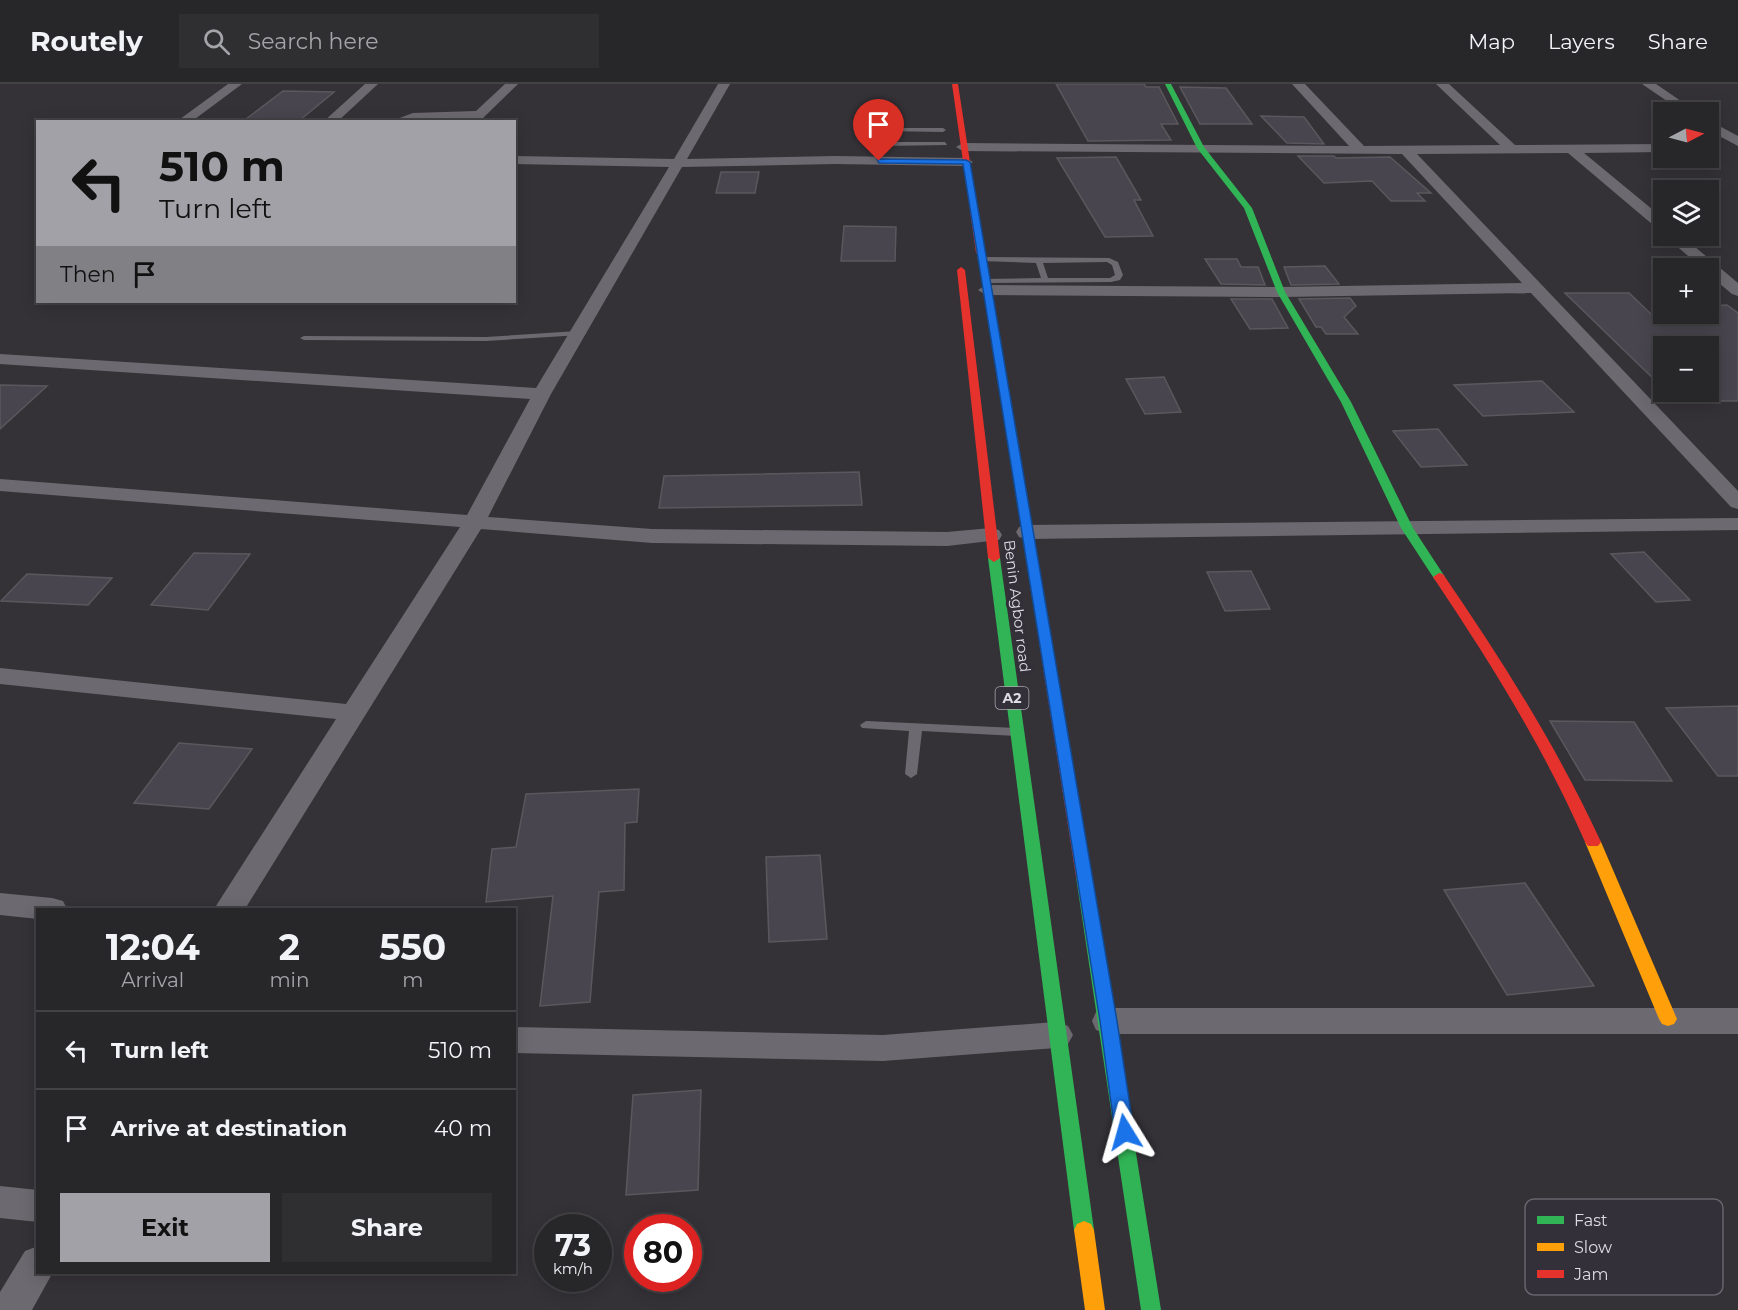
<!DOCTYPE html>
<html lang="en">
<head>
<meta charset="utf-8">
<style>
	body { margin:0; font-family:Montserrat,sans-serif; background:#2f2e31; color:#f1f3f6; height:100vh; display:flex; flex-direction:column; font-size:22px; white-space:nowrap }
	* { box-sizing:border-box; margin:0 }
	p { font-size:20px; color:#a4a5a8 }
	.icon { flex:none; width:33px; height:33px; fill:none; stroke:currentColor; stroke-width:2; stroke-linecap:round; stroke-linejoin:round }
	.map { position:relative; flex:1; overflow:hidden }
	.details { position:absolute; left:36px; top:824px; width:480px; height:366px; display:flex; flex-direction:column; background:#272629; border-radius:0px; box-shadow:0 3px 15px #0003,0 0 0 2px #434346 }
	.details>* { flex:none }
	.top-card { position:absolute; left:36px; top:36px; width:480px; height:183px; border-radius:0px; box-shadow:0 3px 15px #0003,0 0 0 2px #434346; background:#a2a1a7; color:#111; overflow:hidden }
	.needle { width:39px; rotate:84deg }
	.buttons { position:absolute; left:1653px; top:18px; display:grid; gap:12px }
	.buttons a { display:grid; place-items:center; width:66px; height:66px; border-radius:0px; background:#272629; box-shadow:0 3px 15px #0003,0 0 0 2px #434346; font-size:30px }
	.speed { position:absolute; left:534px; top:1130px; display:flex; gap:12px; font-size:30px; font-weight:700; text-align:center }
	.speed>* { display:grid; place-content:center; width:78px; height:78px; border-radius:50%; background:#272629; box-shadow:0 3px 15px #0003,0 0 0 2px #434346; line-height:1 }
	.speed small { font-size:15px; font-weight:400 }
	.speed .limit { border:9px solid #d22; background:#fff; color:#111 }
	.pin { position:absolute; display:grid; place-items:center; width:51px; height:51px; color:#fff; margin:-62px -26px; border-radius:50% 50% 50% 0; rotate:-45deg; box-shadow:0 0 6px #0007 }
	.pin .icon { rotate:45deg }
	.me { position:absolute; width:66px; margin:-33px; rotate:352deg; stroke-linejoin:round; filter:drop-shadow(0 0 4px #0008) }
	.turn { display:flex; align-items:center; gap:21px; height:126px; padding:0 24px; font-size:27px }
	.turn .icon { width:78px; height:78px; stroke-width:2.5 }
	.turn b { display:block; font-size:42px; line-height:51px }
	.then { display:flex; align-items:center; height:57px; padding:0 24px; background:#0003; gap:12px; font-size:22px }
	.eta { display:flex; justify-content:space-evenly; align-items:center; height:102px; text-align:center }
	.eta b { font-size:36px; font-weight:700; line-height:42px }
	.cta { display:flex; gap:12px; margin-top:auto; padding:12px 24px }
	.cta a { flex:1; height:69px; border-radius:0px; background:#a2a1a7; color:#111; font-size:24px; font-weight:700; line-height:69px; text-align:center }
	.cta a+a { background:#2f2e31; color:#f1f3f6 }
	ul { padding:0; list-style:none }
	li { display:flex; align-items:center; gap:18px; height:78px; padding:0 24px; border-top:2px solid #434346 }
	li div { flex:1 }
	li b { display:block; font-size:22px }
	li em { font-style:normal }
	header { display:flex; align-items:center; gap:36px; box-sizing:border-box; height:84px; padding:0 30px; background:#272629; border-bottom:2px solid #434346 }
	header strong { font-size:28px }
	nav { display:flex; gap:33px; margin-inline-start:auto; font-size:21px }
	.search { width:420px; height:54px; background:#2f2e31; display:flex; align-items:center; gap:15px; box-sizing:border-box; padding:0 21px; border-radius:0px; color:#a4a5a8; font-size:22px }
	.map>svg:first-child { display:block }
</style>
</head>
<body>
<header>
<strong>Routely</strong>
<div class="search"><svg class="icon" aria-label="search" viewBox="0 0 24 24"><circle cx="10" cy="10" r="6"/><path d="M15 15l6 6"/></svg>Search here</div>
<nav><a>Map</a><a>Layers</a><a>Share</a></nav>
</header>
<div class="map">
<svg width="1738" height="1226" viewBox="0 0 1738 1226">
	<rect width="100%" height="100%" fill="#343237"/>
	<path fill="#48454f" stroke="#5a585c" stroke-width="1.5" d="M1056 0H1144L1146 3H1159L1178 40H1161L1171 56 1088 57Z
		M1180 3 1226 4 1252 40H1200Z
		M283 7 334 8 300 36 246 35Z
		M1261 32 1304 33 1324 60 1287 59Z
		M1298 72H1334L1336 74 1390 73 1431 109H1417L1425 117H1391L1372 97 1324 99Z
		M1116 73 1141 116H1134L1153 152 1105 153 1057 74Z
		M721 88H759L755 109H716Z
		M844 142 896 143 895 177H841Z
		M1205 175H1237L1241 183H1258L1265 201 1221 200Z
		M1325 182 1339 200 1291 201 1284 183Z
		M1565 209H1629L1651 230H1708V222L1727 221 1738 229V317H1708V262H1664V305Z
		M1350 214 1356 222 1344 233 1358 250H1326L1321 243H1316L1299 215Z
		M1231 215H1272L1288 244 1250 245Z
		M1164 293 1181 328 1145 330 1126 295Z
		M1542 297 1574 328 1483 332 1454 301Z
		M0 301 47 302 0 345Z
		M1438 345 1467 381 1421 383 1393 347Z
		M859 388 862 421 659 424 664 392Z
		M1644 468 1690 516 1656 518 1611 470Z
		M194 469 250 470 208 526 151 521Z
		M1251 487 1270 525 1225 527 1207 488Z
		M27 490 112 494 88 521 1 517Z
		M1738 622V692H1718L1666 624Z
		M1550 637 1634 638 1672 697 1585 696Z
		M179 659 252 665 209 725 134 719Z
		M639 705 637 738 625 739 624 806 599 808 590 918 540 922 553 812 486 818 492 765 516 763 526 710Z
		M820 771 827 855 769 858 766 773Z
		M1525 799 1594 902 1507 911 1444 806Z
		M701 1006 698 1106 626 1111 633 1011Z"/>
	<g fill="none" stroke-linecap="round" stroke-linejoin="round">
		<path fill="#6c6a70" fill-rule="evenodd" d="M885 44H943L946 46 943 48 883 47Z
			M945 58 947 61 883 62 880 60 883 58Z
			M978 173 1109 174 1118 178 1123 191 1120 196 1111 198 985 199H982V195L1041 194 1036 179 981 177 977 175ZM1107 178 1112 181 1115 191 1110 194H1048L1043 179Z
			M578 247H581V251L486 257 304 256 300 254 304 252 486 253Z
			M866 637 1016 644 1022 648 1016 652 922 647 917 690 911 694 905 690 909 647 862 644 860 641Z"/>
		<path fill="#6c6a70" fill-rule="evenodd" d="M228 0H242L191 38H176Z
			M365 0H378L337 38H323Z
			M505 0H518L483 34 389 38 413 29 476 27Z
			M718 0H730L687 75 835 72 966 74 973 78 966 82 835 80 682 83 551 310 488 433 652 445 947 448 991 444 999 446 1002 451 999 456 947 462 652 459 481 445 245 825H214L336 635 0 600V584L346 620 460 443 0 407V395L467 431 530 315 0 280V270L536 304 669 83 514 80V72L674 75Z
			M1292 0H1305L1364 62 1500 61 1436 0H1449L1515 61 1664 60V68L1584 69 1664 135V147L1659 146 1568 69 1417 70 1738 407V425L1731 423 1531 209 1281 213 986 211 978 206 986 201 1281 203 1522 199 1402 70 963 67 956 63 963 59 1349 62Z
			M1642 0H1656L1697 28H1683Z
			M1708 36 1738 52V62L1708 46Z
			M1665 152H1682L1738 199V212L1732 210 1708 190V184H1702Z
			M1738 434V446L1027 455 1019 453 1016 448 1019 443 1027 441Z
			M0 809 52 814 63 817 67 825H38V835L0 831Z
			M1108 924H1738V950H1108L1096 946 1092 937 1096 928Z
			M1056 938 1068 942 1073 951 1068 960 1056 964 883 977 514 969V943L883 951Z
			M0 1102 38 1106V1138L0 1134Z
			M38 1162V1188H53L32 1226H0V1208L25 1167Z"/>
		<path fill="#30b455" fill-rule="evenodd" d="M1165 0H1171L1204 63 1252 124 1285 208 1351 318 1413 444 1445 493 1443 496H1435L1401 444 1341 318 1277 208 1244 124 1197 64Z
			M977 167 984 169 1049 545 1043 549 1037 545Z
			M994 470 1000 474 1094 1146 1091 1152 1084 1155 1077 1152 1074 1146 988 474Z
			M1084 787 1090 789 1092 793 1161 1226H1141L1076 793 1078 789Z"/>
		<path fill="#ff9f0a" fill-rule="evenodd" d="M1593 753 1598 754 1601 758 1677 935 1674 940 1668 942 1662 940 1659 935 1585 758 1588 754Z
			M1084 1137 1091 1140 1094 1146 1105 1226H1085L1074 1146 1077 1140Z"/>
		<path fill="#e5322d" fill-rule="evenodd" d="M952 0H958L984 169 980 171 976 169Z
			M961 183 965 186 1000 474 994 478 988 474 957 186Z
			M1439 489 1443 490C1502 576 1557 663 1601 758L1598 762H1588L1585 758C1544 664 1490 578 1433 493Z
			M1043 541 1049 545 1092 793 1090 797H1078L1076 793 1037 545Z"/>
	</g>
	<path fill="#1a73e8" stroke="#114b97" stroke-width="1.5" d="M877 75 966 76 970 78 1117 937 1134 1048 1131 1054 1125 1056 1118 1054 1115 1048 1100 937 963 80 879 79Z"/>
	<g text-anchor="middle" stroke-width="6" stroke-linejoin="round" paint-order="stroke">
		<rect fill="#333039" stroke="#aba9b0" stroke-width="1.5" x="995.5" y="603" width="33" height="22" rx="4.5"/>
		<g font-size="14" font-weight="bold" fill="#dedde3">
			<text x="1012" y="619">A2</text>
		</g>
		<g font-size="15" fill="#dedde3" stroke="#333039">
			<text transform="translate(1017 522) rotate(83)" y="5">Benin Agbor road</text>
		</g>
	</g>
	<rect x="1525" y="1115" width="198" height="96" rx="9" fill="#333039" stroke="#66646c" stroke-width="1.5"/>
	<rect x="1537" y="1132" width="27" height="8" fill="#30b455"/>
	<rect x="1537" y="1159" width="27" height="8" fill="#ff9f0a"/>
	<rect x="1537" y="1186" width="27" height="8" fill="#e5322d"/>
	<g font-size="16" fill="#dedde3">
		<text x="1574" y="1142">Fast</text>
		<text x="1574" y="1169">Slow</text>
		<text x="1574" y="1196">Jam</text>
	</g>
</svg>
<div class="buttons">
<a><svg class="needle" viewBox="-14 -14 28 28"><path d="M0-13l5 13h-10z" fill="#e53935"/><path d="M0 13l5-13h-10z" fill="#a4a5a8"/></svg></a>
<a><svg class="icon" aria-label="layers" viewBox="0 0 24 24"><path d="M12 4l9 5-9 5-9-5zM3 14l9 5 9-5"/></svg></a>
<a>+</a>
<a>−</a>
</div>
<div class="speed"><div>73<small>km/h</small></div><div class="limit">80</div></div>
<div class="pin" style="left:879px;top:77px;background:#d93025"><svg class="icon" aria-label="arrive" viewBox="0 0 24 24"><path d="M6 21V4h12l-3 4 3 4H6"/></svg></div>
<svg class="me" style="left:1125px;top:1048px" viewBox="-20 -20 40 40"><path d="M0-17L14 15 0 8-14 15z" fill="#1a73e8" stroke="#fff" stroke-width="4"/></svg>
<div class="top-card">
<div class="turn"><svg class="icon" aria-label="left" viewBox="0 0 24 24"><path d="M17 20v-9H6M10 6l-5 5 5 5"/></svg><div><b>510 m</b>Turn left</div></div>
<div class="then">Then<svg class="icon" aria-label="arrive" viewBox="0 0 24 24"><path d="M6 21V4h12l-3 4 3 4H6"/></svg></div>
</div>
<section class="details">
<div class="eta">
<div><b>12:04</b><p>Arrival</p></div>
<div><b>2</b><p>min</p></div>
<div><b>550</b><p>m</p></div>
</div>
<ul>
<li><svg class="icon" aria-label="left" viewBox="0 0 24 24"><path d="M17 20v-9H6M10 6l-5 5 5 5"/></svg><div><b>Turn left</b></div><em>510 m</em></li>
<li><svg class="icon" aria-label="arrive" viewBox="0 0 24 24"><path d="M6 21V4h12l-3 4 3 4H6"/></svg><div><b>Arrive at destination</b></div><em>40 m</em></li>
</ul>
<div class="cta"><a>Exit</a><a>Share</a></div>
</section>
</div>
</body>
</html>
